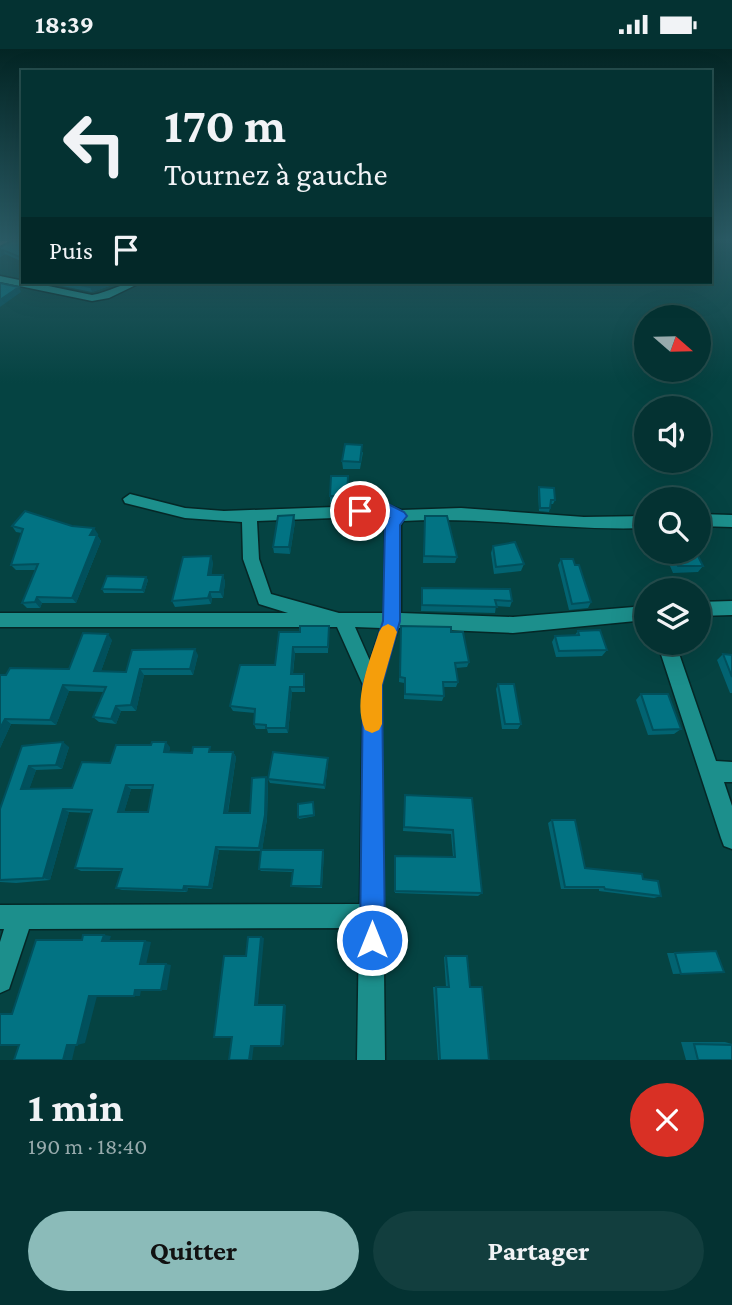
<!DOCTYPE html>
<html lang="fr">
<head>
<meta charset="utf-8">
<style>
	body { margin:0; font-family:"Crimson Pro",serif; background:#123e3e; color:#f1f3f6; height:100vh; display:flex; flex-direction:column; font-size:26px; white-space:nowrap }
	* { box-sizing:border-box; margin:0 }
	p { font-size:23px; color:#97aaac }
	.icon { flex:none; width:38px; height:38px; fill:none; stroke:currentColor; stroke-width:2; stroke-linecap:round; stroke-linejoin:round }
	.map { position:relative; height:1011px; overflow:hidden }
	.details { display:flex; flex-direction:column; background:#043232; flex:1 }
	.details>* { flex:none }
	.top-card { position:absolute; left:21px; top:21px; width:691px; height:214px; border-radius:0px; box-shadow:0 7px 28px #0002,0 0 0 2px #254d4d; background:#043232; color:#f1f3f6; overflow:hidden }
	.needle { width:46px; rotate:110deg }
	.buttons { position:absolute; left:634px; top:256px; display:grid; gap:14px }
	.buttons a { display:grid; place-items:center; width:77px; height:77px; border-radius:50%; background:#043232; box-shadow:0 7px 28px #0002,0 0 0 2px #254d4d; font-size:35px }
	.pin { position:absolute; display:grid; place-items:center; width:60px; height:60px; color:#fff; margin:-30px; border:4px solid #fff; border-radius:50%; box-shadow:0 2px 7px #0007 }
	.me { position:absolute; width:77px; margin:-38px; rotate:0deg; stroke-linejoin:round; filter:drop-shadow(0 0 5px #0008) }
	.turn { display:flex; align-items:center; gap:24px; height:147px; padding:0 28px; font-size:32px }
	.turn .icon { width:91px; height:91px; stroke-width:2.5 }
	.turn b { display:block; font-size:49px; line-height:60px }
	.then { display:flex; align-items:center; height:66px; padding:0 28px; background:#0003; gap:14px; font-size:26px }
	.round { display:grid; place-items:center; flex:none; width:74px; height:74px; border-radius:37px; background:#123e3e }
	.head { display:flex; align-items:center; justify-content:space-between; height:119px; padding:0 28px }
	h1 { font-size:42px; font-weight:700; line-height:52px }
	.primary-button { display:flex; gap:14px; margin-top:auto; padding:14px 28px }
	.primary-button a { flex:1; height:80px; border-radius:42px; background:#8bbbb9; color:#111; font-size:28px; font-weight:700; line-height:80px; text-align:center }
	.primary-button a+a { background:#123e3e; color:#f1f3f6 }
	.status { display:flex; justify-content:space-between; align-items:center; height:49px; padding:0 35px; background:#043232; direction:ltr }
	.status svg { height:19px; fill:currentColor }
	.map>svg:first-child { display:block }
</style>
</head>
<body>
<div class="status"><b>18:39</b><svg viewBox="0 0 49 12"><path d="M0 12V9h3v3zM5 12V6h3v6zM10 12V3h3v9zM15 12V0h3v12zM26 1h20v11H26zM47 4h2v5h-2z"/></svg></div>
<div class="map">
<svg width="732" height="1011" viewBox="0 0 732 1011">
	<rect width="100%" height="100%" fill="#054342"/>
	<g fill="none" stroke-linecap="round" stroke-linejoin="round">
		<defs>
			<path id="street" d="M0 227 92 246C110 243 124 232 142 233L109 249 92 252 0 233Z
				M130 445 185 459 224 462 388 456 401 461 461 459 584 468 646 467V479C565 482 484 467 403 472L401 476V564L513 568 646 557V571L513 584 398 579 381 636 385 1011H357L359 879 29 880 9 940 0 944V893L4 880H0V856L360 855 363 636 337 578H0V564H288L259 555 243 510 242 473 185 469 125 454 123 450ZM386 467 390 469 385 475 384 564H339L271 545 259 510 257 472ZM355 578 381 579 370 612Z
				M698 465 732 466V478L698 477Z
				M732 552V566L698 567V553Z
				M657 593H675L716 712 732 713V733H724L732 757V800L724 797 721 789Z"/>
			<path id="primary" d="M0 192H19L0 201Z"/>
		</defs>
		<use href="#street" stroke="#052726" stroke-width="3"/>
		<use href="#primary" stroke="#052726" stroke-width="4"/>
		<use href="#street" fill="#1c8f8c" fill-rule="evenodd"/>
		<use href="#primary" fill="#967581" fill-rule="evenodd"/>
	</g>
	<path fill="#026371" fill-rule="evenodd" d="M23 192V213L5 205 0 208V198Z
		M53 233H121L92 243 62 237Z
		M363 403 360 420H343L342 412Z
		M348 427V454H330V447Z
		M539 438 555 451 553 455H551L549 463 539 462 538 441Z
		M425 467 457 508 455 514H423Z
		M295 473 290 505 274 504 273 498Z
		M12 477 98 485 97 486 101 492 76 554H42L40 559H27L22 554 35 521H16L11 516 22 484 16 483Z
		M493 497 524 515 521 522 494 525 491 504Z
		M672 503 703 517 698 523 673 524 667 510Z
		M561 510 575 516 591 553 588 559 569 561 558 516Z
		M213 513 211 526H223L225 533 223 549H212L211 555 175 558 172 552Z
		M146 528 148 531 144 544H104L102 540Z
		M422 539 512 552 510 558 496 557 495 564 421 562Z
		M329 577 328 604H295L293 625 305 630V643H292L288 684H268L267 680H256L254 675 255 664 233 662 230 657 275 616 300 583Z
		M401 577 451 583 469 613 467 618 456 619 458 633 456 638H444V647L442 652 404 650V634L399 633Z
		M578 582 607 601 602 607 556 608 552 593 555 587 575 586Z
		M112 591 101 622 126 623 198 606 193 626H144L136 662H121L116 675 99 673 93 668 104 643 69 642 56 676 11 675 0 699V626L69 620Z
		M723 605 732 606V644H730L717 611Z
		M498 635 521 675 518 680H502L496 640Z
		M641 645 681 680 674 685 648 686 636 651Z
		M22 697 69 698 62 720 36 721 29 740 72 739 110 714 170 698 169 703 192 704 213 702 233 703 236 708 228 764H250L266 728 268 732 267 770 262 801 324 803 322 839 293 838 291 837 293 823 261 822 259 820 261 802 219 801 212 840 188 839 187 843 122 841 116 839 121 822H81L75 819 91 764 69 763 50 831 16 834 0 833V760ZM131 740H152L148 763H124Z
		M328 709V713L325 740 270 734 268 730Z
		M405 746 472 749 482 844 478 847 395 844V807L453 808 451 785 403 782Z
		M313 753 315 767 299 770 298 768Z
		M552 771 585 819 643 830 661 847 654 849 599 842V840H561L548 774Z
		M667 904H675L724 923 673 925Z
		M446 907 470 938 489 1011H438L433 938H446L444 908Z
		M681 993H725L732 995V1011H686Z"/>
	<path fill="#01505c" d="M3 201 5 205 0 208V202Z
		M103 233H121L92 243 90 238Z
		M19 238 21 243 0 258V251Z
		M294 466 295 473 290 505 289 498Z
		M94 479 98 485 93 492 90 486Z
		M97 486 101 492 76 554 72 549Z
		M211 507 213 513 211 533 208 526Z
		M223 526 225 533 223 549 220 543Z
		M146 528 148 531 144 544 142 541Z
		M210 543 212 549 211 555 208 549Z
		M37 548 42 554 40 559 35 553Z
		M108 585 112 591 99 628 94 622Z
		M293 598 295 604 292 630 291 625Z
		M195 600 198 606 193 626 190 620Z
		M140 620 144 626 136 662 131 656Z
		M63 636 69 642 56 676 50 671Z
		M290 638 292 643 288 684 286 679Z
		M116 657 121 662 116 675 111 670Z
		M5 670 11 675 0 699V679Z
		M63 693 69 698 62 720 56 716Z
		M166 693 170 698 168 708 164 703Z
		M233 703 236 708 227 768 224 764Z
		M328 709V713L325 740 324 736Z
		M29 717 36 721 28 744 21 740Z
		M266 728 268 732 267 770 262 802 259 799Z
		M126 736 131 740 123 767 118 763Z
		M63 760 69 763 50 831 43 829Z
		M216 798 219 801 212 840 209 838Z
		M184 837 188 839 187 843 183 841Z
		M104 886 111 887 109 893 102 892Z
		M261 888 264 889 258 955 255 956Z
		M145 892 151 893 146 916 140 915Z
		M166 915 171 916 167 941H161Z
		M135 941H141L140 947H134Z
		M89 947H97L85 994 77 996Z
		M284 956H286L284 996 281 997Z
		M76 994 72 1011H63L67 996Z
		M254 995 252 1011H249L251 997Z"/>
	<path fill="#027383" stroke="#01505c" stroke-width="2" fill-rule="evenodd" d="M11 192H23V209H22L3 201 0 202V198Z
		M66 233H103L90 238Z
		M0 234 19 238 0 251Z
		M345 395 362 396 360 413 342 412Z
		M331 427H348L347 447H330Z
		M539 438 554 439 555 451H551L550 459H540Z
		M25 462 72 477 94 479 90 486H97L72 549 37 548 35 553 22 554 38 515 11 516 23 480 12 477Z
		M294 466 289 498H273L278 467Z
		M425 467H447L457 508 424 507Z
		M515 493 524 515 496 518 493 497Z
		M672 503H696L703 517H678Z
		M211 507 208 526H223L220 543H210L208 549 172 552 183 508Z
		M561 510H573L575 516H579L591 553 572 555Z
		M107 527 146 528 142 541 102 540Z
		M422 539 510 540 512 552 495 551 497 558 422 556Z
		M300 577H329L328 598H293L291 625H304V638H290L286 679H266V676L254 675 255 660 230 657 240 616H275L279 583H300Z
		M401 577 451 578V583H463L469 613 455 614 458 633H443L444 647 405 645V629L400 628Z
		M600 581 607 601 559 602 555 587 579 586 578 582Z
		M83 584 108 585 94 622 126 623 132 601 195 600 190 620H140L131 656 116 657 111 670 93 668 106 638 63 636 50 671 5 670 0 679V626H6L10 619 69 620Z
		M723 605 732 606V628Z
		M498 635H514L521 675H505Z
		M641 645H668L681 680 653 681Z
		M63 693 56 716 29 717 21 740 72 739 82 713 110 714 116 696H151L152 693H166L164 703 192 704 193 698H210L209 703H233L224 764H250L252 729 266 728 265 766 259 799 216 798 209 838 184 837 183 841 116 839 122 820 75 819 92 761 63 760 43 829 0 831V760L22 697 40 695ZM126 736H153L148 763H118Z
		M273 703 328 709 324 736 268 730Z
		M405 746 472 749 482 844 395 842V807L455 808 453 781 404 778Z
		M313 753 314 766 298 768V755Z
		M552 771H575L585 819 642 825 643 830 658 832 661 847 605 840 604 838H565Z
		M261 801H323L321 837H291L293 821 259 820Z
		M83 886H104L102 892H145L140 915H166L161 941H135L134 947H89L77 996H67L63 1011H14L19 996H0V965H12L36 891H82Z
		M248 888H261L255 956H284L281 997H251L249 1011H229L232 988H214L224 907H246Z
		M716 902 724 923 681 925 675 904Z
		M446 907H467L470 938H482L489 1011H440L436 938H449Z
		M694 995 732 996V1011H698Z"/>
	<linearGradient id="sky" x2="0" y2="1"><stop stop-color="#032524"/><stop offset="0.57" stop-color="#2a5b65"/><stop offset="1" stop-color="#2a5b65" stop-opacity="0"/></linearGradient>
	<rect width="732" height="334" fill="url(#sky)"/>
	<path fill="#1a73e8" stroke="#114b97" stroke-width="2" d="M388 455 404 463 407 467 400 476V572L382 636 385 891 381 900 372 904 363 900 360 891 363 636 383 572 385 475 389 469 360 468 353 462 360 457Z"/>
	<path fill="#f59e0b" d="M388 575 394 578 397 583 382 636V675L379 681 372 684 365 681C352 651 370 612 379 583L382 578Z"/>
</svg>
<div class="buttons">
<a><svg class="needle" viewBox="-14 -14 28 28"><path d="M0-13l5 13h-10z" fill="#e53935"/><path d="M0 13l5-13h-10z" fill="#97aaac"/></svg></a>
<a><svg class="icon" aria-label="sound" viewBox="0 0 24 24"><path d="M4 9h4l5-4v14l-5-4H4zM17 9q2 3 0 6"/></svg></a>
<a><svg class="icon" aria-label="search" viewBox="0 0 24 24"><circle cx="10" cy="10" r="6"/><path d="M15 15l6 6"/></svg></a>
<a><svg class="icon" aria-label="layers" viewBox="0 0 24 24"><path d="M12 4l9 5-9 5-9-5zM3 14l9 5 9-5"/></svg></a>
</div>
<div class="pin" style="left:360px;top:462px;background:#d93025"><svg class="icon" aria-label="arrive" viewBox="0 0 24 24"><path d="M6 21V4h12l-3 4 3 4H6"/></svg></div>
<svg class="me" style="left:372px;top:891px" viewBox="-20 -20 40 40"><circle r="17" fill="#1a73e8" stroke="#fff" stroke-width="3"/><path d="M0-11L8 9 0 5-8 9z" fill="#fff"/></svg>
<div class="top-card">
<div class="turn"><svg class="icon" aria-label="left" viewBox="0 0 24 24"><path d="M17 20v-9H6M10 6l-5 5 5 5"/></svg><div><b>170 m</b>Tournez à gauche</div></div>
<div class="then">Puis<svg class="icon" aria-label="arrive" viewBox="0 0 24 24"><path d="M6 21V4h12l-3 4 3 4H6"/></svg></div>
</div>
</div>
<section class="details">
<div class="head"><div><h1>1 min</h1><p>190 m · 18:40</p></div><a class="round" style="background:#d93025;color:#fff"><svg class="icon" aria-label="close" viewBox="0 0 24 24"><path d="M6 6l12 12M18 6L6 18"/></svg></a></div>
<div class="primary-button"><a>Quitter</a><a>Partager</a></div>
</section>
</body>
</html>
